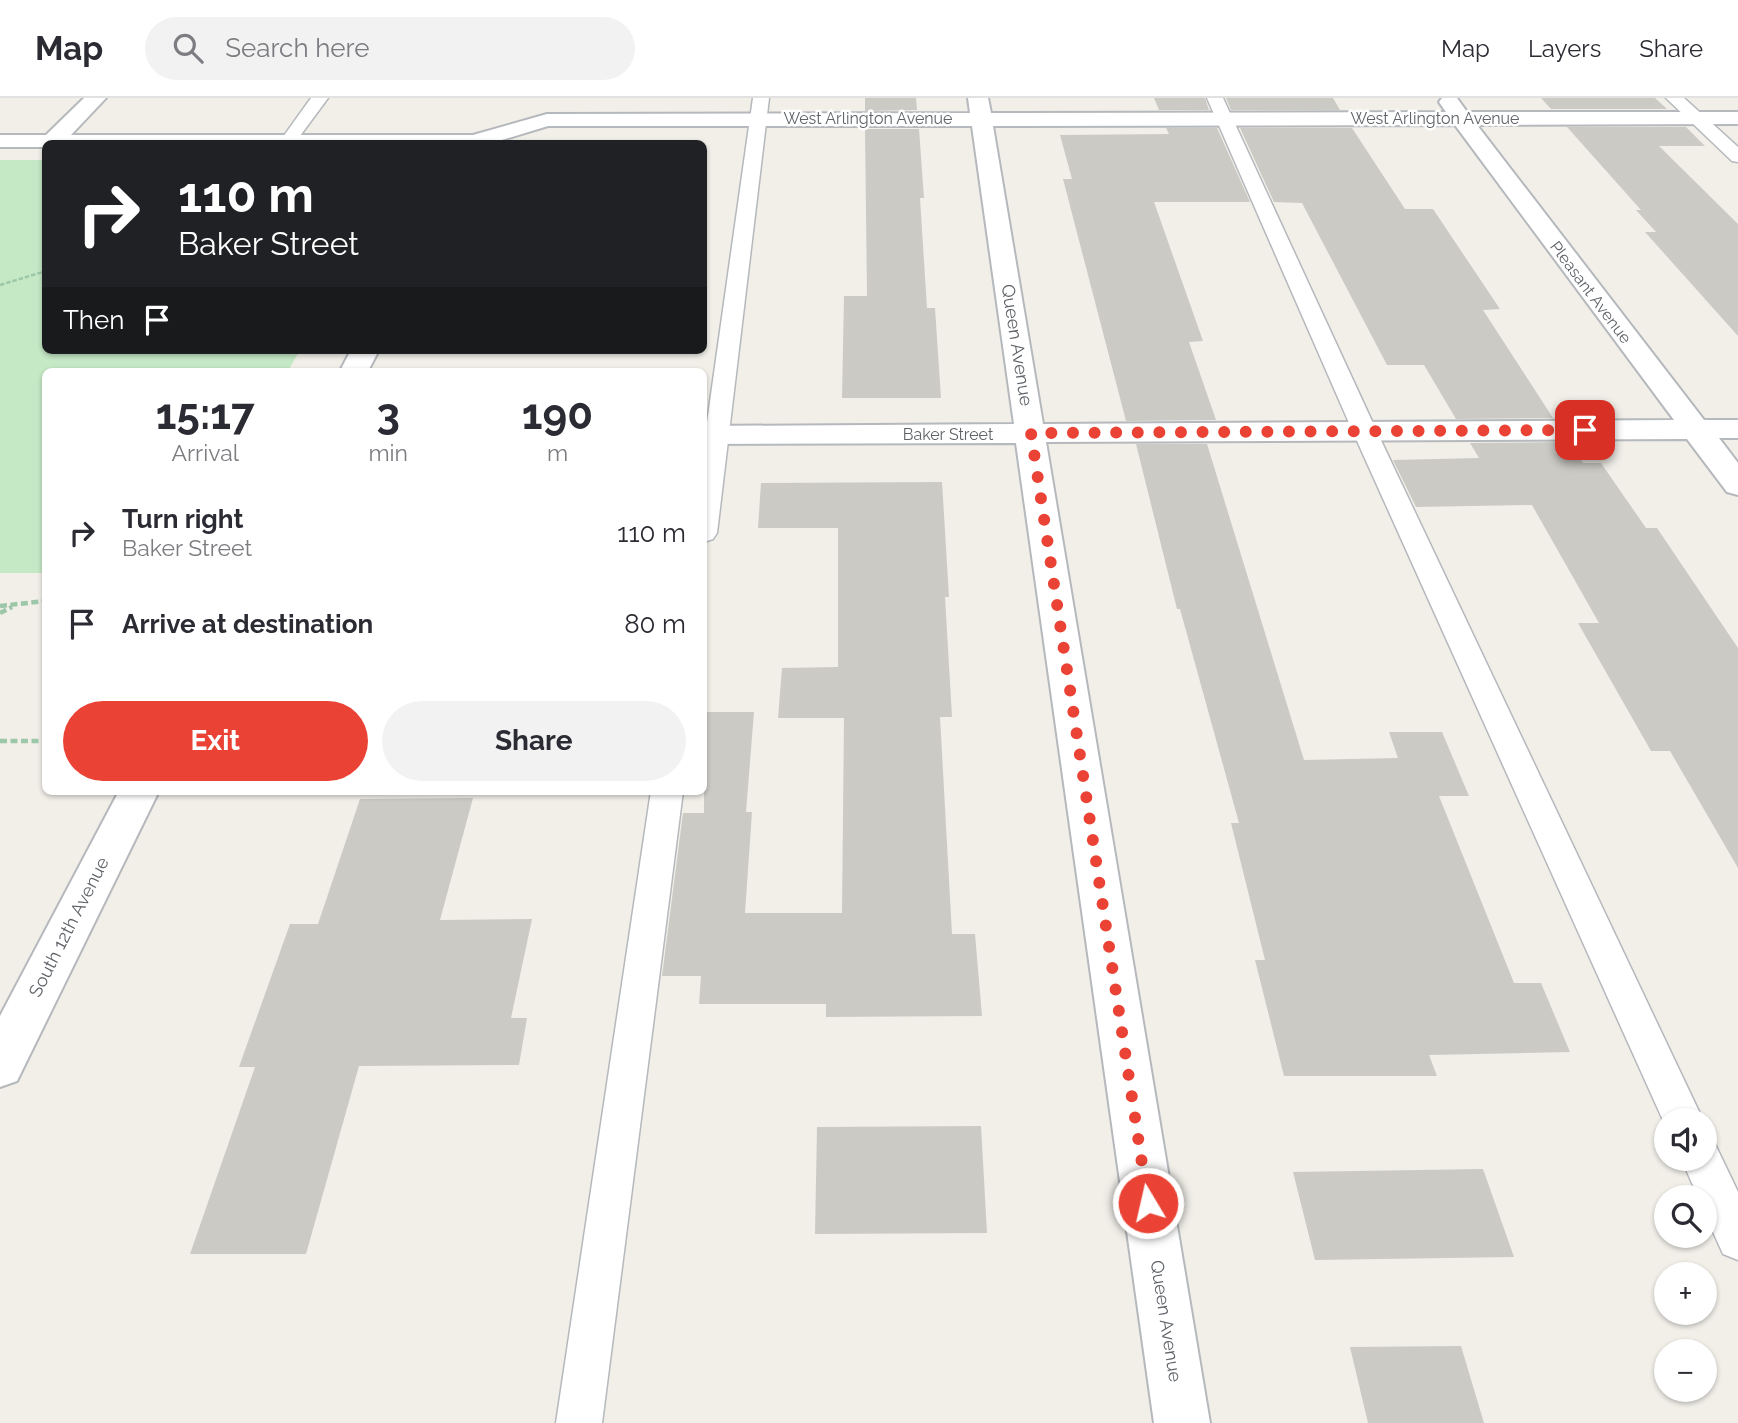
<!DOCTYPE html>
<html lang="en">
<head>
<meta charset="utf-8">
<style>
	body { margin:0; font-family:Raleway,sans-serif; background:#f2f2f3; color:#2b2b33; height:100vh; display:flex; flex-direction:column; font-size:26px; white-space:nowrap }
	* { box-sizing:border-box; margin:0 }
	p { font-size:23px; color:#7c7c81 }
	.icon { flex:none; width:38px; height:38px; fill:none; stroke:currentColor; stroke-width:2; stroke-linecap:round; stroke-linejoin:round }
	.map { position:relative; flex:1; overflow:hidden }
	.side { position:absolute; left:42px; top:270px; width:665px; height:427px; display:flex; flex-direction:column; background:#fff; border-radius:10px; box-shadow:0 2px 5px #0004 }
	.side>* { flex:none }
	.banner { position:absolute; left:42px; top:42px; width:665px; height:214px; border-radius:10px; box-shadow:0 2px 5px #0004; background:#202124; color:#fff; overflow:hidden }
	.controls { position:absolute; left:1654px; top:1010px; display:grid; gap:14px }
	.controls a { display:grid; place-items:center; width:63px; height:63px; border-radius:50%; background:#fff; box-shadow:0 2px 5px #0004; font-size:35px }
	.pin { position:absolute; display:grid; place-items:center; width:60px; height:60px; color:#fff; margin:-30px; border-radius:14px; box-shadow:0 4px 10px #0006 }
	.me { position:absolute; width:77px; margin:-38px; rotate:351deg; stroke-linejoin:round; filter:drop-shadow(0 0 5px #0008) }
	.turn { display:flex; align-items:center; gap:24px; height:147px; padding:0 21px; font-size:32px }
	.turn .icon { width:91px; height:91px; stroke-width:2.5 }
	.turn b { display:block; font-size:49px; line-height:60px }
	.then { display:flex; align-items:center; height:66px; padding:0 21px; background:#0003; gap:14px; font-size:26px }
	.eta { display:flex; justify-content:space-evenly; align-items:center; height:119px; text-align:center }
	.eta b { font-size:42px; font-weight:700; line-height:49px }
	.action { display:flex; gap:14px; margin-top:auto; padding:14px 21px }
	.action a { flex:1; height:80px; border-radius:42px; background:#ea4335; color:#fff; font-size:28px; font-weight:700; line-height:80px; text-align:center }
	.action a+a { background:#f2f2f3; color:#2b2b33 }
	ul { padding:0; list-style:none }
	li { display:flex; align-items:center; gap:21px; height:91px; padding:0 21px }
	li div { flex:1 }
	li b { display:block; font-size:26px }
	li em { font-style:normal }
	header { display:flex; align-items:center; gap:42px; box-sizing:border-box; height:98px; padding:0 35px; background:#fff; border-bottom:2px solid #e1e1e2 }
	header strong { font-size:33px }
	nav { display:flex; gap:38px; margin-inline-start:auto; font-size:24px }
	.search { width:490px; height:63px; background:#f2f2f3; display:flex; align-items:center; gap:18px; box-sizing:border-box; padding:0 24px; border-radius:38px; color:#7c7c81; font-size:26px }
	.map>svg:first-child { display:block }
</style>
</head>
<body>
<header>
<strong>Map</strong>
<div class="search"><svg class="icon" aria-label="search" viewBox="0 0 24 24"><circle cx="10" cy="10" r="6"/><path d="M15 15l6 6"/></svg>Search here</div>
<nav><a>Map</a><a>Layers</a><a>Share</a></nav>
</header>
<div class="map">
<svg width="1738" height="1325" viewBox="0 0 1738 1325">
	<rect width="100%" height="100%" fill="#f1efe8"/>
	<path fill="#c5e8c5" d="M0 62H45L46 252H300L288 273H46L45 475H0Z"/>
	<path fill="#cccac5" d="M865 0H916L917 12 865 13Z
		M1154 0H1205L1209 12H1159Z
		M1226 0H1333L1340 12H1231Z
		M1541 0H1655L1667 11H1551Z
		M1567 29H1686L1705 48H1659L1738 126V238L1645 134H1656L1636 112H1641Z
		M1166 30H1217L1250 104H1154L1203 243 1189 244 1216 322 1126 323 1063 81H1072L1060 37 1169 36Z
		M1240 30H1352L1405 111H1433L1500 211 1483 212 1553 320 1456 321 1424 267H1387L1302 105 1274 104Z
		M865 31H919L924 100H920L927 210H935L941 300H842L844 198H867Z
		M1569 344 1583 365H1601L1646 430H1657L1738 550V770L1670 653H1651L1578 525H1599L1532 407 1416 409 1393 362 1479 360 1470 345Z
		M1136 346H1207L1304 662 1398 660 1389 634H1442L1469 698H1439L1514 885H1541L1570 954 1429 957 1437 978H1284L1255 862H1265L1231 725H1239L1180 511H1177Z
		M942 384 949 499H945L952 619H940L952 836H975L982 918 826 919V906H699L701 878H662L683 715H704V614H754L746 714H752L745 815H842L844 620H778L782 570 838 569V430H758L761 385Z
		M473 700 440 822 532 821 511 920H527L519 967 359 968 306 1156H190L255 969H239L290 826H318L360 701Z
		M981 1028 987 1135 815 1136 817 1029Z
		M1483 1071 1514 1159 1315 1162 1293 1074Z
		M1461 1248 1484 1325H1368L1350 1249Z"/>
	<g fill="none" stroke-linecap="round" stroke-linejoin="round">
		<defs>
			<path id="lane" d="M311 0H328L294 46H278Z
				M753 0H769L717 435 713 441 704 444V346Z
				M1207 0H1223L1377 334 1703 1022H1666V1029L1353 334Z
				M1666 0H1684L1738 49V64L1732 63Z
				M651 693H683L602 1325H556Z
				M1704 1041 1715 1046 1738 1094V1162L1723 1156 1704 1114V1099H1698L1681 1060H1704Z"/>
			<path id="street" d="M84 0H106L71 37H473L547 16 970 15 968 0H988L991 15 1446 14 1439 4 1442 0H1457L1467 14H1738V26L1477 27 1704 322H1738V340H1719L1738 365V397L1727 394 1687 341 1046 344 1210 1325H1154L1016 345 704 346V328L1014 326 972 28H548L489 46H46V49H0V37H46ZM1455 27 1674 322 1043 326 993 28Z
				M351 252H379L368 273H340Z
				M119 693H159L17 983 0 989V918Z"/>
		</defs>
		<use href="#lane" stroke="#b5b8bc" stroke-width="3"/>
		<use href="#street" stroke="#b5b8bc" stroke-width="4"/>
		<path stroke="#9cc7a9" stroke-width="2.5" stroke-dasharray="4.5 2" stroke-linecap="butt" d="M0 187 46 173"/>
		<path stroke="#9cc7a9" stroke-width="4.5" stroke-dasharray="7 3.5" stroke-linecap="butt" d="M0 508 46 503
			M0 515 12 509
			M0 643H46"/>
		<use href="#lane" fill="#fff" fill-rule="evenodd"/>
		<use href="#street" fill="#fff" fill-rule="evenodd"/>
	</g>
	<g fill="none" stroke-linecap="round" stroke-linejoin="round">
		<path stroke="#ea4335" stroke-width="12" stroke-dasharray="0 21.6" d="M1148 1105 1031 335 1585 332"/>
	</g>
	<g text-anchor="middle" stroke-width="5" stroke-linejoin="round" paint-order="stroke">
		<g font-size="16" fill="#5f6368" stroke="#fff">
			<text x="868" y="26">West Arlington Avenue</text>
			<text x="1435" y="26">West Arlington Avenue</text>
			<text transform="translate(1591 194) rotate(53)" y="6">Pleasant Avenue</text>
			<text x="948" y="342">Baker Street</text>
		</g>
		<g font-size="18" fill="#5f6368" stroke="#fff">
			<text transform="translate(1017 247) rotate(81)" y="6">Queen Avenue</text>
			<text transform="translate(69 829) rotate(-63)" y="6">South 12th Avenue</text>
			<text transform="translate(1166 1223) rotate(81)" y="6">Queen Avenue</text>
		</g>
	</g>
</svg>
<div class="controls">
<a><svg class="icon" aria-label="sound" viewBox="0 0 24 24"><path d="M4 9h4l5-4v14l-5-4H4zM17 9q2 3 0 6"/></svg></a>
<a><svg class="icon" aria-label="search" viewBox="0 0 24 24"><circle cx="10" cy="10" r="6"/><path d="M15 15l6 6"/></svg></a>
<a>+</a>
<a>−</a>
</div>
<div class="pin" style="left:1585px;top:332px;background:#d93025"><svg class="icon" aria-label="arrive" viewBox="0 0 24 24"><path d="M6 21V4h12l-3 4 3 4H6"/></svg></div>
<svg class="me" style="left:1148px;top:1105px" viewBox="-20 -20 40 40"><circle r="17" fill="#ea4335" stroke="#fff" stroke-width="3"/><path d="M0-11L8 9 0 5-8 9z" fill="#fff"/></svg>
<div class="banner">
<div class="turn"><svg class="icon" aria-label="right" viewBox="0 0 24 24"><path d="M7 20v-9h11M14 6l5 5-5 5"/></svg><div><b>110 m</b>Baker Street</div></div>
<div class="then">Then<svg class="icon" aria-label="arrive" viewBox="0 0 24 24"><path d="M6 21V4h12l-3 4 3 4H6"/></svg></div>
</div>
<section class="side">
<div class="eta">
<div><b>15:17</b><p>Arrival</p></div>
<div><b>3</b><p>min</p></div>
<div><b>190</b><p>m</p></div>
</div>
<ul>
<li><svg class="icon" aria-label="right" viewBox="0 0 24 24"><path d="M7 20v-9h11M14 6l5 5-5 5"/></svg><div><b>Turn right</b><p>Baker Street</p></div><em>110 m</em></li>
<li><svg class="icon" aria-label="arrive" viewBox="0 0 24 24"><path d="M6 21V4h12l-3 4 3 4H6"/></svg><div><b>Arrive at destination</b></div><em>80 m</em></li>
</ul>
<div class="action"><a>Exit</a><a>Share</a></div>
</section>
</div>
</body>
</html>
